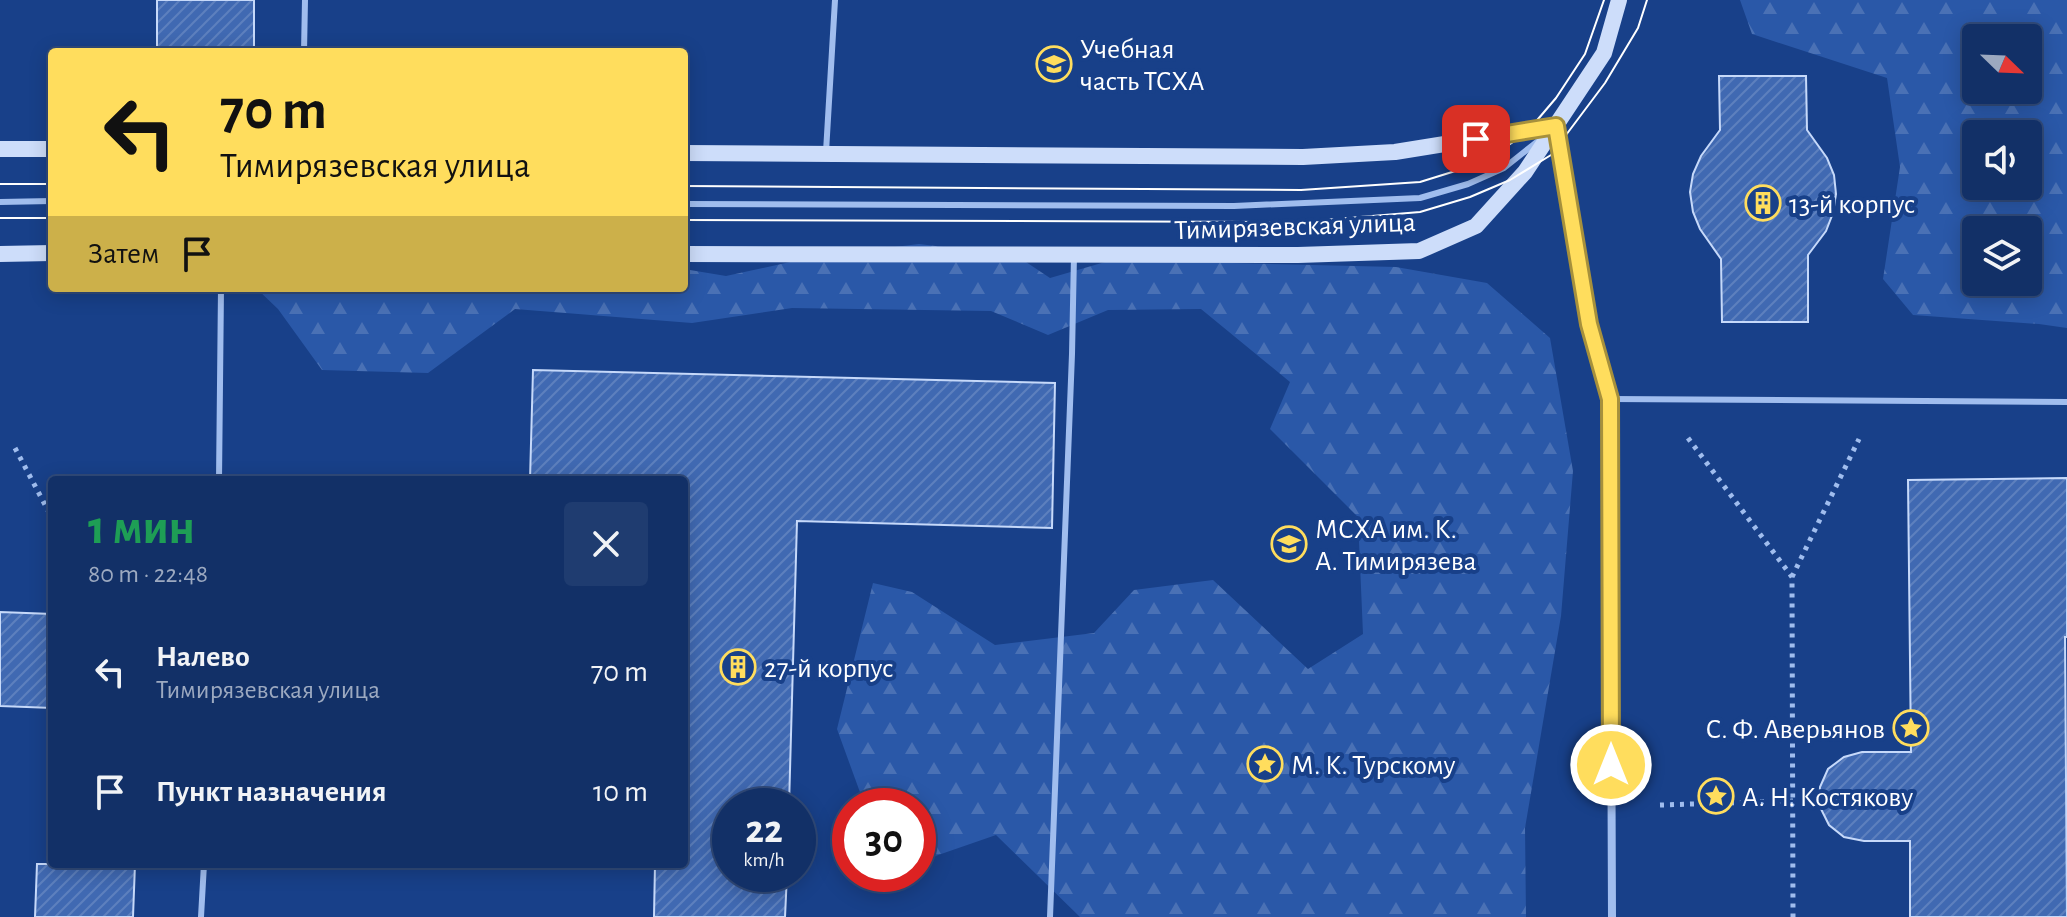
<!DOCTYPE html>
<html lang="ru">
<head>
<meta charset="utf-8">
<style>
	body { margin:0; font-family:"Alegreya Sans",sans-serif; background:#1f3c70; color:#f1f3f6; height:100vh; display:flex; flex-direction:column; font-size:30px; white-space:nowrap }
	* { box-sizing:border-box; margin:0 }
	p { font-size:26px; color:#9ca9c0 }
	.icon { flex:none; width:44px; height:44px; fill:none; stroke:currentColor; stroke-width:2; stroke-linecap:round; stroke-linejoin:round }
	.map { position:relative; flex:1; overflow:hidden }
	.details { position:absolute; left:48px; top:476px; width:640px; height:392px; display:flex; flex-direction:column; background:#123067; border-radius:8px; box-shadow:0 4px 20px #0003,0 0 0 2px #314b7b }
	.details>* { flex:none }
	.guide { position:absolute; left:48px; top:48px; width:640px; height:244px; border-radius:8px; box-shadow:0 4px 20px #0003,0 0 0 2px #314b7b; background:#ffdd5d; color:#111; overflow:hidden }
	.needle { width:52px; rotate:113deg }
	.buttons { position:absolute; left:1962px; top:24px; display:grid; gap:16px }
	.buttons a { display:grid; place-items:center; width:80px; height:80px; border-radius:8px; background:#123067; box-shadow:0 4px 20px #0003,0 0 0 2px #314b7b; font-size:40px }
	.speed { position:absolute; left:712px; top:788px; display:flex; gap:16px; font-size:40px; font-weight:700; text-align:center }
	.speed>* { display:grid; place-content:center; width:104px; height:104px; border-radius:50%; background:#123067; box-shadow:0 4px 20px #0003,0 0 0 2px #314b7b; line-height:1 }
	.speed small { font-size:20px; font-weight:400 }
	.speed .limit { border:12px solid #d22; background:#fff; color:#111 }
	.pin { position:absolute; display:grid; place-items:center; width:68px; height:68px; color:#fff; margin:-34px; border-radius:16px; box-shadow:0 4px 12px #0006 }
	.me { position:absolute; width:88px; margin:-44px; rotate:0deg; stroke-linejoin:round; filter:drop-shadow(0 0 6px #0008) }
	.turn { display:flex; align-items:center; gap:28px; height:168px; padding:0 40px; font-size:36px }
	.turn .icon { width:104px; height:104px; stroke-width:2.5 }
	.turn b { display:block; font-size:56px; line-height:68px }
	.then { display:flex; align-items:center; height:76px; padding:0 40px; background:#0003; gap:16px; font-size:30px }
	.round { display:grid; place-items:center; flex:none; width:84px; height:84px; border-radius:8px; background:#1f3c70 }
	.summary { display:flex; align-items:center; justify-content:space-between; height:136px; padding:0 40px }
	h1 { font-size:48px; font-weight:700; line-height:60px; color:#1e9e55 }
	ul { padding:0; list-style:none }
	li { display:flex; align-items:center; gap:24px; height:120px; padding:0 40px }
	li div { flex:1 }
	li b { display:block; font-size:30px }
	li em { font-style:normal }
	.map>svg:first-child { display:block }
</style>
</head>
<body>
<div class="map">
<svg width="2067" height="917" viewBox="0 0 2067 917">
	<defs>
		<pattern id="forest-firs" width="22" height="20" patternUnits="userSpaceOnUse" patternTransform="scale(2)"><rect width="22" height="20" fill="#2a58a8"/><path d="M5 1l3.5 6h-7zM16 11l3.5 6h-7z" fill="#4a71b5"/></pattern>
		<pattern id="building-hatch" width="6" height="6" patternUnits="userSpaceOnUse" patternTransform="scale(2)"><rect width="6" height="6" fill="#4069b2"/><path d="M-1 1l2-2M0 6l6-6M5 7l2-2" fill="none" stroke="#5d80be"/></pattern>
	</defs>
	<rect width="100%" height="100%" fill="#184089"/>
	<path fill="url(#forest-firs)" fill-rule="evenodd" d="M1740 0H2067V328L2039 324 1913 315 1883 279 1900 167 1887 78 1752 34ZM1976 38H2028V90H1976ZM1976 134H2028V186H1976ZM1976 230H2028V282H1976Z
		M919 244 1017 256 1050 278 1112 260 1396 267 1487 283 1550 338 1573 471 1561 616 1525 828 1526 917H1080L996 835 918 862V806H865L837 729 873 583 912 592 995 645 1094 633 1134 590 1213 580 1308 669 1363 634 1358 517 1270 429 1290 382 1201 309 1108 310 1048 335 991 311 792 308 692 323 515 309 428 373 322 370 278 309 256 288H684V269L726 276 813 257Z"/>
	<path fill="url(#building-hatch)" stroke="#c6d9fa" stroke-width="2" d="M157 0H254V52H157Z
		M1719 76H1806L1807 130 1827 158 1834 175 1836 194 1833 213 1826 231 1808 255V322H1722L1721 259 1700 229 1693 212 1690 192 1693 174 1701 156 1720 130Z
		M533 370 1055 383 1052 528 797 521 789 806H730V874H787L785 917H654L655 864H684V480H530Z
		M2067 478V637H2065L2067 917H1910V841H1864L1844 837 1829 825 1820 807 1819 798 1820 787 1828 769 1844 757 1862 752H1911L1908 480Z
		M0 612 52 614V708L0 706Z
		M37 864H135L133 917H35Z"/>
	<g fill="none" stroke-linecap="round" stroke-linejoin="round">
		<path stroke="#a0bdee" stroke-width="5" stroke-dasharray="4 6" stroke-linecap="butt" d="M1688 438 1792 577 1793 917
			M15 448 52 518
			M1792 577 1859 439
			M1660 805 1793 801"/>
		<path stroke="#a0bdee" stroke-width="6" d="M304 52 305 0
			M826 152 835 0
			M0 202 52 201
			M684 204 1234 206 1420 198 1468 184 1504 168 1538 141
			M1610 399 2067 402
			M219 480 221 288
			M201 917 204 864
			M1050 917 1072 354 1074 255"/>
		<path stroke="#a0bdee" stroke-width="8" d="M1556 127 1589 324 1610 399 1612 917"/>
		<path stroke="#cdddfa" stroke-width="16" d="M0 149H52
			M684 153 1303 157 1395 152 1556 126
			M0 254 52 253
			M684 254 1298 255 1419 251 1476 226 1525 172 1604 53 1619 0"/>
		<path stroke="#fff" stroke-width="2" d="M0 184H52
			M684 186 1301 190 1420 182 1465 168 1496 154 1527 132 1556 98 1585 54 1604 0
			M0 218H52
			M684 220 1300 222 1420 212 1470 197 1510 180 1551 155 1605 83 1638 28 1647 0"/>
	</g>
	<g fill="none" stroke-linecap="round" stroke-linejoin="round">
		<defs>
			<path id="route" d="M1476 139 1556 126 1589 324 1610 399 1611 765"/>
		</defs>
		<use href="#route" stroke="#a6903c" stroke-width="20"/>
		<use href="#route" stroke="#ffdd5d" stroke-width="14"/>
	</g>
	<defs>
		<symbol id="university-ring" viewBox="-11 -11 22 22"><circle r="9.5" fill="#184089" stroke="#ffdd5d" stroke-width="1.5"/><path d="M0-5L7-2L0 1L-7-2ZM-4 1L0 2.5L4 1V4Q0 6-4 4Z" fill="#ffdd5d"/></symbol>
		<symbol id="building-ring" viewBox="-11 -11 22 22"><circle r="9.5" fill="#184089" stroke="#ffdd5d" stroke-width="1.5"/><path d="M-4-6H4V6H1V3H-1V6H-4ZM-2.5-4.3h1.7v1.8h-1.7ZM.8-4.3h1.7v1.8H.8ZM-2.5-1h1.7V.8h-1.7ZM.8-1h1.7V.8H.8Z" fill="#ffdd5d"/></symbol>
		<symbol id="sight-ring" viewBox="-11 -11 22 22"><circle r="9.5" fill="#184089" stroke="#ffdd5d" stroke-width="1.5"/><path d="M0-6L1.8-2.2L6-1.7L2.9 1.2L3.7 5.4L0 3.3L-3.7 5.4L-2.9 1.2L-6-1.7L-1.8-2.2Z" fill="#ffdd5d"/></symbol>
	</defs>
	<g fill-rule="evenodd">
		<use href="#university-ring" x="1034" y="44" width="40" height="40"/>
		<use href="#building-ring" x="1743" y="183" width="40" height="40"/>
		<use href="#university-ring" x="1269" y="524" width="40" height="40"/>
		<use href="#building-ring" x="718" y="647" width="40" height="40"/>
		<use href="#sight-ring" x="1891" y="708" width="40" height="40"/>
		<use href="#sight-ring" x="1245" y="744" width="40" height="40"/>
		<use href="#sight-ring" x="1696" y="776" width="40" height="40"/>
	</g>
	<g text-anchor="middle" stroke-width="8" stroke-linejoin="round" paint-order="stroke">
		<g font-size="28" fill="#fff" stroke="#184089" text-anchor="start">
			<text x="1080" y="58">Учебная<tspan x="1080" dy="32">часть ТСХА</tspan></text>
			<text x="1789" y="213">13-й корпус</text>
			<text x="1315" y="538">МСХА им. К.<tspan x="1315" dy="32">А. Тимирязева</tspan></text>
			<text x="764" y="677">27-й корпус</text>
			<text x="1885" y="738" text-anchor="end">С. Ф. Аверьянов</text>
			<text x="1291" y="774">М. К. Турскому</text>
			<text x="1742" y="806">А. Н. Костякову</text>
		</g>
		<g font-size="28" fill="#fff" stroke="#184089">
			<text transform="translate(1295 225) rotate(-2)" y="10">Тимирязевская улица</text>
		</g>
	</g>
</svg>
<div class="buttons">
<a><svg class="needle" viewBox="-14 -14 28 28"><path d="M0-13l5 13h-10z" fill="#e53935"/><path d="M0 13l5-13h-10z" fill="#9ca9c0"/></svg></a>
<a><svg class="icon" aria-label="sound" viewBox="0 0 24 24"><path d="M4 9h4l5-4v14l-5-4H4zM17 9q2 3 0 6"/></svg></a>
<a><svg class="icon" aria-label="layers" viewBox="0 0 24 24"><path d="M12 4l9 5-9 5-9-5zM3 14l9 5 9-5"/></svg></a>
</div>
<div class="speed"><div>22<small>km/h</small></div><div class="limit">30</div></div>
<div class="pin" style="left:1476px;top:139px;background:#d93025"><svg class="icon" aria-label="arrive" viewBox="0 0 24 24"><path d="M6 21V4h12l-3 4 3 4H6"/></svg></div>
<svg class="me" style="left:1611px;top:765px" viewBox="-20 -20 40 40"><circle r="17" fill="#ffdd5d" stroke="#fff" stroke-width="3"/><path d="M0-11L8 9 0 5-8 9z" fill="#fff"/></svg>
<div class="guide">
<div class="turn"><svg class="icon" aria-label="left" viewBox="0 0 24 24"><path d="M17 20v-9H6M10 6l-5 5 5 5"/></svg><div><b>70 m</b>Тимирязевская улица</div></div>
<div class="then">Затем<svg class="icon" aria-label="arrive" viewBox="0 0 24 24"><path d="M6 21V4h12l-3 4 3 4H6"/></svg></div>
</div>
<section class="details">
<div class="summary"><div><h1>1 мин</h1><p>80 m · 22:48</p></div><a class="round"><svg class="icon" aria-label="close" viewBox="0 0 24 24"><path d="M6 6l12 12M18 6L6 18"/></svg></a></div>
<ul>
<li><svg class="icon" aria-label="left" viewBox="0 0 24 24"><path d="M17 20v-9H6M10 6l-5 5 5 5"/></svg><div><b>Налево</b><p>Тимирязевская улица</p></div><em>70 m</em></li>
<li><svg class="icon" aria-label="arrive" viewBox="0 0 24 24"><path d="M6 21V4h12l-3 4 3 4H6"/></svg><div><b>Пункт назначения</b></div><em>10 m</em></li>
</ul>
</section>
</div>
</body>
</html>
